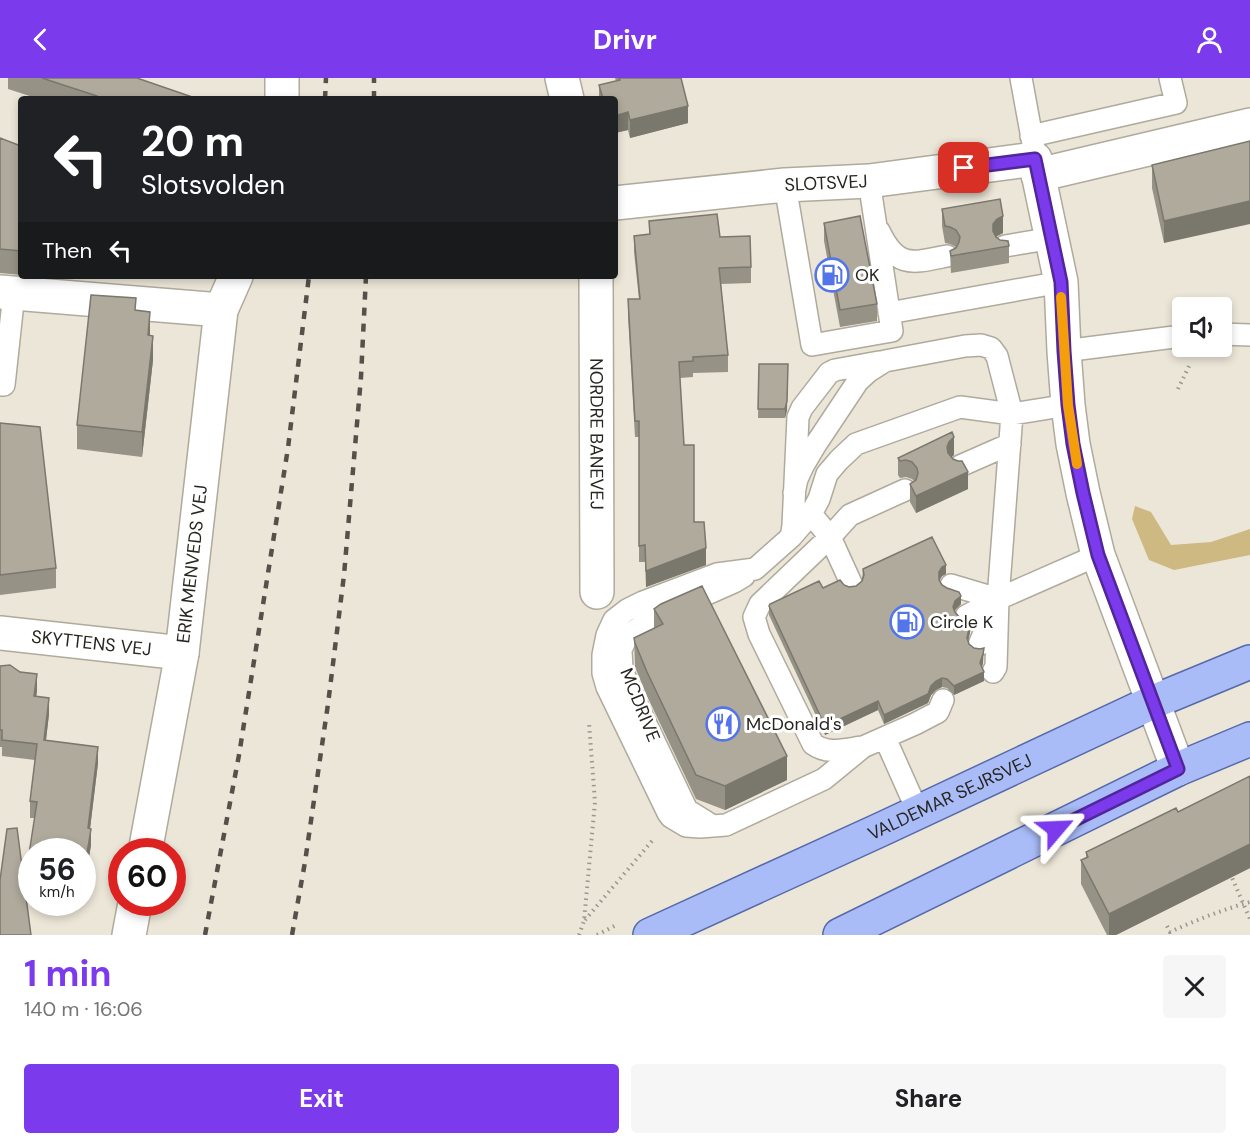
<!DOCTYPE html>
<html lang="en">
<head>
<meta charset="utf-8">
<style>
	body { margin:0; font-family:"DM Sans",sans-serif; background:#f6f6f6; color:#202124; height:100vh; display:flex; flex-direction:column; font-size:22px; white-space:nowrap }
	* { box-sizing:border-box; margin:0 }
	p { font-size:20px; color:#757577 }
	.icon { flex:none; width:33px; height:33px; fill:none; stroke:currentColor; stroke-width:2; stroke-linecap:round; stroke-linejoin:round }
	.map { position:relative; height:857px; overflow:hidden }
	.drawer { display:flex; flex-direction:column; background:#fff; flex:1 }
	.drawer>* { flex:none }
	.top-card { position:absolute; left:18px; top:18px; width:600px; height:183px; border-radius:6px; box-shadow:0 3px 9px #0003; background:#202124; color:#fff; overflow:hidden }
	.fabs { position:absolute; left:1172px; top:219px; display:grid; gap:12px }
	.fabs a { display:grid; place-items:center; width:60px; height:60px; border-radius:6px; background:#fff; box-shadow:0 3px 9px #0003; font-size:30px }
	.speed { position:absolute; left:18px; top:760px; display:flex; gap:12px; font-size:30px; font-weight:700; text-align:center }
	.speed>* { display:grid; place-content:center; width:78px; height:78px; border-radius:50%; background:#fff; box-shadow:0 3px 9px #0003; line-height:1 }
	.speed small { font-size:15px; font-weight:400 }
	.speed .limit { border:9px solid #d22; background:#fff; color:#111 }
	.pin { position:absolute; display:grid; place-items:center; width:51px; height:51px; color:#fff; margin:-26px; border-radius:12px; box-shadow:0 3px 9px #0006 }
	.me { position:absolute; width:66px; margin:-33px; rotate:64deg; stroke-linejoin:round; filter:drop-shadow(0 0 4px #0008) }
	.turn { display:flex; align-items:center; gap:21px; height:126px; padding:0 24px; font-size:27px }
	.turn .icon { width:78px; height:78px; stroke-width:2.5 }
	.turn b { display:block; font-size:42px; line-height:51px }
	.then { display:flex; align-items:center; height:57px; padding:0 24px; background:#0003; gap:12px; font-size:22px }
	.round { display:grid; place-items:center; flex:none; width:63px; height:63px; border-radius:6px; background:#f6f6f6 }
	.head { display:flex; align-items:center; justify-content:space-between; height:102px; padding:0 24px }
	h1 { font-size:36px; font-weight:700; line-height:45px; color:#7c3aed }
	.action { display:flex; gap:12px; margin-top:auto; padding:12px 24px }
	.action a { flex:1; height:69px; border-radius:6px; background:#7c3aed; color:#fff; font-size:24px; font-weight:700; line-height:69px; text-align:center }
	.action a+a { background:#f6f6f6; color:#202124 }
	header { display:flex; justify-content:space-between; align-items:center; height:78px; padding:0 24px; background:#7c3aed; color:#fff; font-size:27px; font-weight:700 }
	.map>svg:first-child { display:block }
</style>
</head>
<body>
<header><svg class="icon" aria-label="back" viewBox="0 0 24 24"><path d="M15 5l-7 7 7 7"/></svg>Drivr<svg class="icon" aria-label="person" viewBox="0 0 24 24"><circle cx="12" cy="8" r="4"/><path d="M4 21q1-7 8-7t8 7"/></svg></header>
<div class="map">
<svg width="1250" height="857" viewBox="0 0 1250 857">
	<rect width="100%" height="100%" fill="#ece6d8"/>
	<path fill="#ceb982" d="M1135 428 1151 434 1171 467 1211 464 1250 451V477L1174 492 1149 482 1132 441Z"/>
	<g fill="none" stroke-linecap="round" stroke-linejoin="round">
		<defs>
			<path id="lane" d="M1021 0 1034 71
				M1031 58 1176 25 1170 0
				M785 107 812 267 892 253 869 103
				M879 153C897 191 912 185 947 178
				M1005 168 1053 160
				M889 235 1061 204
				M1221 256 1250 257
				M1064 273 1182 258
				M0 307H4L14 215
				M960 388 1010 366
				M794 415 797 401 803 388 816 366 858 303 869 293 885 283 965 268 981 267 991 270 997 278 1012 336 998 521 996 589 993 594
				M811 436 830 459 851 505
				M791 459 793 448 798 339 802 330 829 295 835 292 879 284
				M951 507 998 521
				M966 538 998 521 1098 477
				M979 567 993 533
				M943 622 938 634 915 646 863 669 824 701 726 747 700 749 686 748 671 739 668 735 607 609 603 595V577L607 557 614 542 627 532 643 524 717 496 755 491 791 459 811 436 819 421 827 396 839 382 856 366 960 329 1012 336 1068 327
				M885 660 918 734
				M863 669C845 671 828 677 813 666L759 556 754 539 760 526 830 459 850 437 905 412
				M711 747 687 732 635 623 622 592 621 572 627 558 655 539 734 504 744 498"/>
			<g id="street">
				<path d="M562 0 567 21"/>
				<path d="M282 21V0"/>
				<path d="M1038 97 1250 47"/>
				<path id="s1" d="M615 125 785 107 869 103 1035 81 1061 204 1064 273 1068 327 1073 366 1083 415 1098 477 1178 691"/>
				<path id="s2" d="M596 198 597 514"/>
				<path d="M0 214 221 232"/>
				<path id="s3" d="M0 555 182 575"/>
				<path id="s4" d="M145 774 182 575 221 232 236 198"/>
				<path d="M129 857 135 825"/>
			</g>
			<g id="primary">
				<path id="s5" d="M650 857 882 751 1153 624 1250 584"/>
				<path d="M840 857 1178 691 1250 661"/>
			</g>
		</defs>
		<use href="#lane" stroke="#afaa9c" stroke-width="24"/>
		<use href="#street" stroke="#afaa9c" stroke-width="36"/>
		<use href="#primary" stroke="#566aaa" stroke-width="36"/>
		<path stroke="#9b978d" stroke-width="4" stroke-dasharray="1.5 4.5" stroke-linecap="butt" d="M1178 311 1190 286
			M1230 795 1250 841
			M585 842 652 763
			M1167 848 1170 854C1196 842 1222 832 1250 824
			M579 857 584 843 595 724 589 645
			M597 857 616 847"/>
		<use href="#lane" stroke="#fff" stroke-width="21"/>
		<use href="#street" stroke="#fff" stroke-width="33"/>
		<use href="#primary" stroke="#a9bcf8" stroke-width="33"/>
		<path stroke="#54514a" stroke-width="4.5" stroke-dasharray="8 8" stroke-linecap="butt" d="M325 21 326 0
			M374 21V0
			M205 857 239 677 288 370 309 198
			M292 857 305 784 328 626 344 497 361 299 366 198"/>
	</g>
	<path fill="#969286" d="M8 0H137L198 21H39L8 11Z
		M615 0H681L688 45 630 60 628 52 615 55V21H599V7L616 3Z
		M0 60 21 68V197L0 195Z
		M1250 63 1164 165 1152 110V87Z
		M942 131 1003 155 997 158 996 160 1009 168V185L951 195 950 173 956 169 950 166 945 165 942 148Z
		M649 143 720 159 751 189V205L721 206 728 277V294L693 295V299L680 300 684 367 694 444 706 487 646 509 645 484H639V359H635L628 238V221H639L634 174V158L649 156Z
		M824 145 877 226V243L840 249 824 163Z
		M136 232 150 257 153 282 142 379 77 371V347Z
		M759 286 787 332 785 340H758Z
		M0 345 56 490V510L0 517Z
		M954 377 951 379 968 411 916 435 910 424V406L914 403 912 401 906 399 900 400 898 397V380Z
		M863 491 946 496 942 498 939 502 942 507 961 526 955 532 954 534 960 540 971 549 968 563 969 566 974 570 980 571 984 570 983 585 982 589 984 603 954 617 947 610 942 609 936 612 931 617 928 625 884 646 878 632 825 657 769 537V528L823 510 844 507 849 509 856 508 862 503Z
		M654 531 787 702 725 732 696 721 647 618 635 589 634 560 654 550Z
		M0 588 37 613 36 618 49 636 46 662 98 685 90 751 91 767 83 815 82 774H32V819H26L25 802 35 740H30V723L35 682 2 678V669H0Z
		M1250 698V791V790L1116 857H1107L1081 806V782L1086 780V774L1178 734Z"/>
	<path fill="#7a776d" d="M688 28V45L630 60V42Z
		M628 34V52L615 55V38Z
		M1250 123V146L1164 165V143Z
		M1003 138V155L997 158 993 163V146L997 141Z
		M150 234V258L148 257Z
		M153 258V282L142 379V354Z
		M788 286 787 332 785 340V331Z
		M954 359V377L949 381 947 369 949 364Z
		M968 394V411L916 435V418Z
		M706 470V487L646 509V493Z
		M946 487V496L942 498 939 503V494L942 489Z
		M961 518V526L955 532 953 538V529L955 523Z
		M971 541V549L967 569V560Z
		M983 576V585L980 594V585Z
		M984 594V603L954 617V608Z
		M37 596V613L34 635V618Z
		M942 600V609L936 612 931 617 928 625 884 646V637L931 608 936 603Z
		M49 620V636L44 679V662Z
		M878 623V632L825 657V648Z
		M98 669V685L88 767V750Z
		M787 678V702L725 732V708Z
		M91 751V767L83 815V799Z
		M1250 766V790L1116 857H1109V836Z"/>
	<path fill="#afaa9c" stroke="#7a776d" stroke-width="1.5" d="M42 0H137L198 21H96L97 18Z
		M619 0H681L688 28 630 42 628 34 615 38V21H603L599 7 620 2Z
		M0 60 21 68V173L0 171Z
		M1250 63V123L1164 143 1152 87Z
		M1000 121 1003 138 997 141 993 146V153L996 159 1000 162 1008 163 1009 168 951 178 950 173 956 170 959 164 960 159 956 152 950 149 945 148 942 131Z
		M717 136 720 159 750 158 751 189 719 190 728 277 693 279V283L679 284 684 367H694V444H704L706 470 646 493 645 467 639 468V343H635L628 221H640L634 158 650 156 649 143Z
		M860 138 877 226 840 232 824 145Z
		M91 217 136 220 135 232 150 234 148 257 153 258 142 354 77 347Z
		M759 286H788L787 323 785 331H758Z
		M0 345 40 349 56 490 0 497Z
		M952 354 954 359 949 364 947 369 948 375 953 381 958 383H962L968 394 916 418 910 406 916 402 918 395 917 390 912 384 906 382 900 383 898 380Z
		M932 459 946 487 942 489 939 494V502L942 507 947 510 959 514 961 518 955 523 953 529 955 534 960 540 965 542 971 541 967 560 969 566 974 570 980 571 984 570 983 576 980 585 984 594 954 608 947 601 942 600 936 603 931 608 928 616 884 637 878 623 825 648 769 528 770 526 819 503 823 510 840 502 844 507 849 509 856 508 862 503 864 497 863 491Z
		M702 508 787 678 725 708 696 697 647 594 635 565 634 560 663 546 654 531 661 526Z
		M10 587 20 594 37 596 34 618 49 620 44 662 98 669 88 750 91 751 83 799 82 774H32V803L25 802 37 724 30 723 37 666 2 662V652H0V588Z
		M1250 698V767V766L1109 836 1081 782 1088 779 1086 774 1176 730 1178 734Z
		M17 750 31 857H0V802L7 751Z"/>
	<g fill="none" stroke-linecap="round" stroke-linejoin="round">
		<defs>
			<path id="route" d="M964 90 1035 81 1061 204 1064 273 1068 327 1073 366 1083 415 1098 477 1178 691 1056 751"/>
		</defs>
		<use href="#route" stroke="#51269a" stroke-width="15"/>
		<use href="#route" stroke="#7c3aed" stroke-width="10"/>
		<path stroke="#f59e0b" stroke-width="10" d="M1061 219 1068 327 1077 386"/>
	</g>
	<defs>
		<symbol id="fuel-ring" viewBox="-11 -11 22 22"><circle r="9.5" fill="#fff" stroke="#5475ea" stroke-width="1.5"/><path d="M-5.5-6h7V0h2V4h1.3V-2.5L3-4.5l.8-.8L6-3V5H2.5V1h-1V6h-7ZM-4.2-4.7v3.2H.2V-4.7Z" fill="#5475ea"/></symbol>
		<symbol id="restaurant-ring" viewBox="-11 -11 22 22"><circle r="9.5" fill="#fff" stroke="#5475ea" stroke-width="1.5"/><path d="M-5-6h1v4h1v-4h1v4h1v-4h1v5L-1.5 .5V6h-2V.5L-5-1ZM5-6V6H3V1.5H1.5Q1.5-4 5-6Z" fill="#5475ea"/></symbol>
	</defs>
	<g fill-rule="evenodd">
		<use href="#fuel-ring" x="813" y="178" width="38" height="38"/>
		<use href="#fuel-ring" x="888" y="525" width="38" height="38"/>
		<use href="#restaurant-ring" x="704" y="627" width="38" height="38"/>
	</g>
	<g text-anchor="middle" stroke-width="6" stroke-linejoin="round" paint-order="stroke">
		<g font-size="18" fill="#272520" stroke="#fff">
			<text dy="6" stroke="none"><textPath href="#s1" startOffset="212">SLOTSVEJ</textPath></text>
			<text dy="6" stroke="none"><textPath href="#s2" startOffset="158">NORDRE BANEVEJ</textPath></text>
			<text dy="6" stroke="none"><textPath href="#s4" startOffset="292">ERIK MENVEDS VEJ</textPath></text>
			<text dy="6" stroke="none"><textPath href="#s3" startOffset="92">SKYTTENS VEJ</textPath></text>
			<text transform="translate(640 627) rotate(68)" y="6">MCDRIVE</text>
			<text dy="6" stroke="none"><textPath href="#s5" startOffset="330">VALDEMAR SEJRSVEJ</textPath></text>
		</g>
		<g font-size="18" fill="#272520" stroke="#fff" text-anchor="start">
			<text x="855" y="203">OK</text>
			<text x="930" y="550">Circle K</text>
			<text x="746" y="652">McDonald's</text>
		</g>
	</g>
</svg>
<div class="fabs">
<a><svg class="icon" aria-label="sound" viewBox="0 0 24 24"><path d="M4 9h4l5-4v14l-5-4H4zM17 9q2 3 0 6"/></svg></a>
</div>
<div class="speed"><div>56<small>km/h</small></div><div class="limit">60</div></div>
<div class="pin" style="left:964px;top:90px;background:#d93025"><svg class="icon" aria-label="arrive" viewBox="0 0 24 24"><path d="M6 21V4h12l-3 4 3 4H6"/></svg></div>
<svg class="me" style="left:1056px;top:751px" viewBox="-20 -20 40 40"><path d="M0-17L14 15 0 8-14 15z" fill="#7c3aed" stroke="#fff" stroke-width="4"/></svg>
<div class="top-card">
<div class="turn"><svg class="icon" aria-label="left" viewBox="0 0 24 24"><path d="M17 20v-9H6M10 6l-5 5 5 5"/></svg><div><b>20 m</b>Slotsvolden</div></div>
<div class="then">Then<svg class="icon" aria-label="left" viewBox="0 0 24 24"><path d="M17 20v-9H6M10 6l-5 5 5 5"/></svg></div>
</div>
</div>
<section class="drawer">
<div class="head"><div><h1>1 min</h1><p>140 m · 16:06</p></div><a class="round"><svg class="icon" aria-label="close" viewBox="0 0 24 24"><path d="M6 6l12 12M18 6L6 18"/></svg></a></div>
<div class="action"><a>Exit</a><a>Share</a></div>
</section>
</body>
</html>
